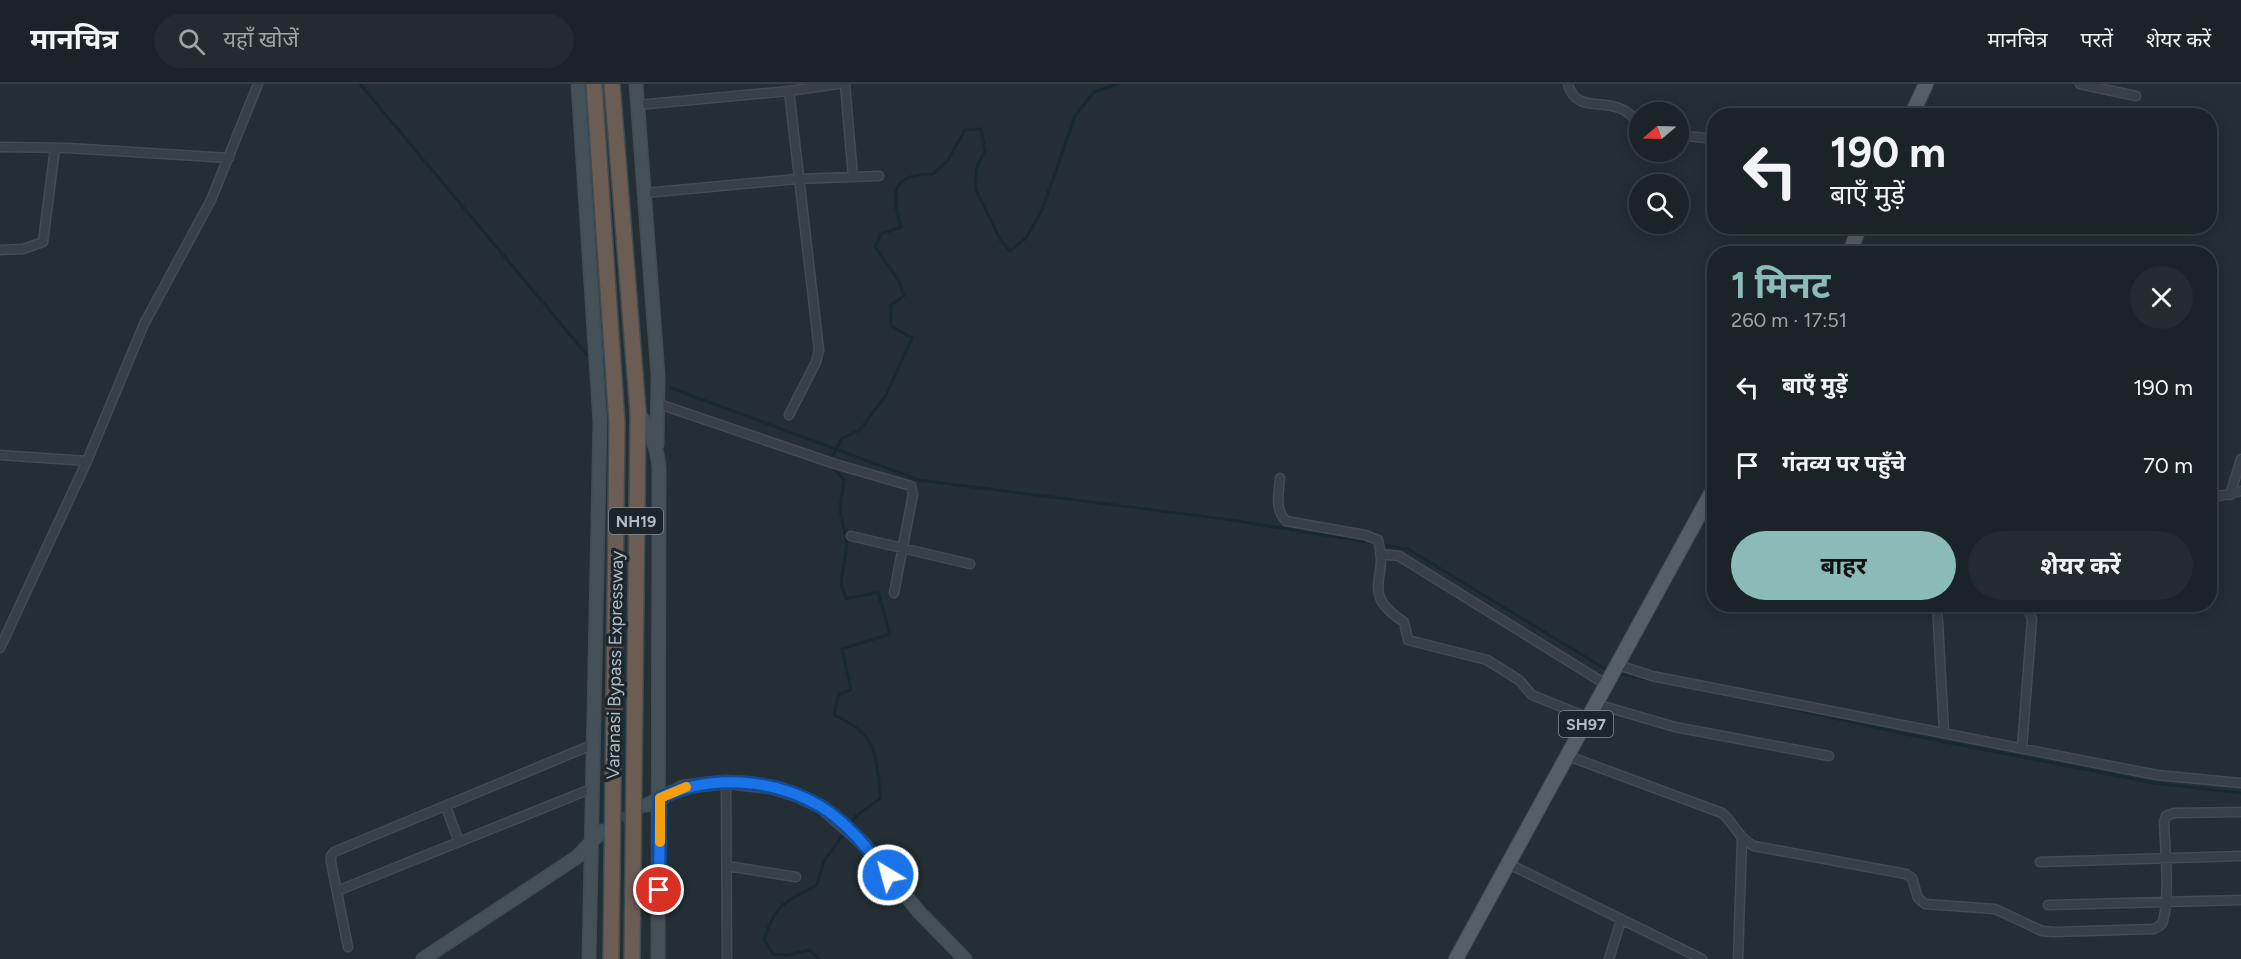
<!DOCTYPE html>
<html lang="hi">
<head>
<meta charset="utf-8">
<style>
	body { margin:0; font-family:Figtree,"Noto Sans Devanagari",sans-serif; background:#232b30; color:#f1f3f6; height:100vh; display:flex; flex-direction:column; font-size:22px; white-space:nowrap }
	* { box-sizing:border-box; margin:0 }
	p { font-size:20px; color:#9fa4a8 }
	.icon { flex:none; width:33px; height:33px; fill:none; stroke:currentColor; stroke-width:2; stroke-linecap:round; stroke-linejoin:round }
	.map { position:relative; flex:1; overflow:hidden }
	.sheet { position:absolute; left:1707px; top:162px; width:510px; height:366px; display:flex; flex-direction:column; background:#1a2328; border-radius:24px; box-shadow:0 3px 15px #0003,0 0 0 2px #384045 }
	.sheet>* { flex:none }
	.guide { position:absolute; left:1707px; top:24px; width:510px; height:126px; border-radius:24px; box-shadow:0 3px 15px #0003,0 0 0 2px #384045; background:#1a2328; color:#f1f3f6; overflow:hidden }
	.needle { width:39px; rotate:251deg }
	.tools { position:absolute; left:1629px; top:18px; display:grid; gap:12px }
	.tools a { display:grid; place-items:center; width:60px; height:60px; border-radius:50%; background:#1a2328; box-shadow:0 3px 15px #0003,0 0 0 2px #384045; font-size:30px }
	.pin { position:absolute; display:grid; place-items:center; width:51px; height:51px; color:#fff; margin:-26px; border:3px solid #fff; border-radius:50%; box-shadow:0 2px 6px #0007 }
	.me { position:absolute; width:66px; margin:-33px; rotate:323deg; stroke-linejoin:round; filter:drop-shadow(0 0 4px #0008) }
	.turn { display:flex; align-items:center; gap:21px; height:126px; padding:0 24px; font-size:27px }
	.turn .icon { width:78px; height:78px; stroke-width:2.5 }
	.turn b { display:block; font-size:42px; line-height:51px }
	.round { display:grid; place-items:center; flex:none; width:63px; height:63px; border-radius:32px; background:#232b30 }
	.overview { display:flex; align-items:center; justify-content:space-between; height:102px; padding:0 24px }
	h1 { font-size:36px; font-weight:700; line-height:45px; color:#8bbbb9 }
	.action { display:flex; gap:12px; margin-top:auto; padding:12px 24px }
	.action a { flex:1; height:69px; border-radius:36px; background:#8bbbb9; color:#111; font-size:24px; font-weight:700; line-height:69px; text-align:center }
	.action a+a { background:#232b30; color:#f1f3f6 }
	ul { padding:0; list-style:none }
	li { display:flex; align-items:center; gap:18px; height:78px; padding:0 24px }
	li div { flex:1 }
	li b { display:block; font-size:22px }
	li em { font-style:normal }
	header { display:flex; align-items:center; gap:36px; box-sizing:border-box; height:84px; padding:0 30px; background:#1a2328; border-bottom:2px solid #384045 }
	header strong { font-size:28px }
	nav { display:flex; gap:33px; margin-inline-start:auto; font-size:21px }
	.search { width:420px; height:54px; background:#232b30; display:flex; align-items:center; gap:15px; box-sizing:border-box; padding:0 21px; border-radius:33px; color:#9fa4a8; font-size:22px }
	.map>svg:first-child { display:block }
</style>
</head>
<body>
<header>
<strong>मानचित्र</strong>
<div class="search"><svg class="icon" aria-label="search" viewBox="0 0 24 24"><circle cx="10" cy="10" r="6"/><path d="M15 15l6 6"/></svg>यहाँ खोजें</div>
<nav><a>मानचित्र</a><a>परतें</a><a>शेयर करें</a></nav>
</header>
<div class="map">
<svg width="2241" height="875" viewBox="0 0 2241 875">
	<rect width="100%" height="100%" fill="#232f35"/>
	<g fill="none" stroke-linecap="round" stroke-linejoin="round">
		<path stroke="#182831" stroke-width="3" d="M360 0 587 271
			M671 304 919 396 1224 435 1375 459
			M830 377 842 354 860 346 886 311 912 254 891 242V221L904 212 899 197 875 163 881 150 901 143C891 108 891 90 933 90L948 76 965 46 981 45 985 67 977 83 975 104 1001 157 1010 167 1026 154 1042 126 1075 32 1094 8 1117 0
			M833 383 844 396 840 425 847 460 841 499 846 515 878 508 890 550 842 565 851 606 839 610 834 631C879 651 875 670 881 714L856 732 848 743
			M1384 461 1408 465 1607 586
			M1619 590 1653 596
			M1750 615 1900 649 2154 699 2241 709
			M819 875 809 866 788 871 773 870 764 855C776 819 785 818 817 801L824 777 845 748"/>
		<path stroke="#38444a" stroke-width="12" stroke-dasharray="12 6" stroke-linecap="butt" d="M606 744 647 721"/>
		<defs>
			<path id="street" d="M845 0 853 93
				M1568 0C1576 30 1605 14 1625 27 1631 30 1635 36 1640 40
				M2080 0 2136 12
				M789 7 819 266 816 278 789 331
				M638 21 789 7 838 0
				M1678 51 1714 55
				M0 63 68 64 229 74
				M645 109 797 95 879 92
				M0 166 23 165 43 158 55 64
				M659 320 835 380 911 402 913 410 894 509
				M0 371 87 377
				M1280 394C1279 410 1274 424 1286 437L1365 451 1378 456C1390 495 1358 508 1404 538L1408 556 1487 576 1519 596 1532 611 1589 634
				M2210 409 2220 412 2241 407
				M2230 411 2241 375
				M851 452 970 480
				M1380 470 1399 472 1607 601
				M1937 520 1944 648
				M2008 520 2027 523 2032 535 2022 664
				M0 564 87 377 144 240 211 116 258 0
				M1618 581 1652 592 2157 691 2241 699
				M1596 620 1675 643 1829 672
				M1568 672 1722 729C1735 740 1738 754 1754 762L1906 790 1912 794 1918 814 1925 820 1995 825 2042 847 2054 848 2153 845C2157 843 2162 842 2163 837 2170 814 2165 763 2164 738L2166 732 2174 729 2241 728
				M726 698 727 875
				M446 723 459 758
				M2040 778 2241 772
				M1509 780 1702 875
				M727 782 796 793
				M337 807 593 704
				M2048 821 2241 816
				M348 863 331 778V772L334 768 594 660
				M1609 875 1621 836
				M1738 875 1742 756"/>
			<path id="secondary" d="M578 0 600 338 589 875
				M636 0 658 291 657 361
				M638 328C650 347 657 361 659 384L658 875
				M647 721 683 703 726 698 771 703 794 710 822 723 863 759 919 828 965 875
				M423 875 577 773 602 747"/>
			<path id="primary" d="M1911 32 1926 0
				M1849 170 1860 142
				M1456 875 1714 404"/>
			<path id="highway" d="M594 0 617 339 611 875
				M612 0 638 328 632 875"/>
		</defs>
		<use href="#street" stroke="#424c52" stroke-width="11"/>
		<use href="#secondary" stroke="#424c52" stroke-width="15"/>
		<use href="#primary" stroke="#424c52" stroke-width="16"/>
		<use href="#highway" stroke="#404b50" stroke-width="18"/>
		<use href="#street" stroke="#364046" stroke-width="8"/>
		<use href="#secondary" stroke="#445158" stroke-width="12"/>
		<use href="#primary" stroke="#546065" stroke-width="14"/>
		<use href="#highway" stroke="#6b5c54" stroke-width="15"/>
	</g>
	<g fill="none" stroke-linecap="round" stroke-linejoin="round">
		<defs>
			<path id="route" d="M659 806 660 714C709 690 772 694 820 722 848 739 869 766 888 791"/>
		</defs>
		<use href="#route" stroke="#114b97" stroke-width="15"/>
		<use href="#route" stroke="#1a73e8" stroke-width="10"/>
		<path stroke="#f59e0b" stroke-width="10" d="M660 758V714L686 703"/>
	</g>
	<g text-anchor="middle" stroke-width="6" stroke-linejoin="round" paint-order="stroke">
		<g fill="#1b252a" stroke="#838f94" stroke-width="1.5">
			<rect x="609" y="424" width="54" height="26" rx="4.5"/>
			<rect x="1559" y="627" width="54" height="26" rx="4.5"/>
		</g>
		<g font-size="16" font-weight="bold" fill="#b0bcc2">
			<text x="636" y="443">NH19</text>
			<text x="1586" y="646">SH97</text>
		</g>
		<g font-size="18" fill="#b0bcc2" stroke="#1b252a">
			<text transform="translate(615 581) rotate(-89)" y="6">Varanasi Bypass Expressway</text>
		</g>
	</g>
</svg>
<div class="tools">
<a><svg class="needle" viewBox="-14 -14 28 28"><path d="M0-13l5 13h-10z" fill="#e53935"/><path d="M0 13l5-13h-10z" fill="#9fa4a8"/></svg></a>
<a><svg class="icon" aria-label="search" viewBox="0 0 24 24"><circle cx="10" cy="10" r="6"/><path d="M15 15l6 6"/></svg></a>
</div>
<div class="pin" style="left:659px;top:806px;background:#d93025"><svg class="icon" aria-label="arrive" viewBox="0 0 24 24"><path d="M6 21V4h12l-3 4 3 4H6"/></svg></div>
<svg class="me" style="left:888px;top:791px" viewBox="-20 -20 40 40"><circle r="17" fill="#1a73e8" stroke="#fff" stroke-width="3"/><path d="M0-11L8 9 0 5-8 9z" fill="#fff"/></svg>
<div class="guide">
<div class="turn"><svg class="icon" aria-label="left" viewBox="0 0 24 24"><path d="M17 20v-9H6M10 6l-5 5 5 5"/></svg><div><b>190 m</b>बाएँ मुड़ें</div></div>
</div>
<section class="sheet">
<div class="overview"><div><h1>1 मिनट</h1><p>260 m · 17:51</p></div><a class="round"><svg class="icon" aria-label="close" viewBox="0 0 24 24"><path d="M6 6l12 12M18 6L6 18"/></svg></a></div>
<ul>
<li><svg class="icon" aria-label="left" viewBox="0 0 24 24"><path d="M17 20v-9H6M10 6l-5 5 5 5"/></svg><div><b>बाएँ मुड़ें</b></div><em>190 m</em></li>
<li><svg class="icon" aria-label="arrive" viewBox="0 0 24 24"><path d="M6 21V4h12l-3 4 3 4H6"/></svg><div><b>गंतव्य पर पहुँचे</b></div><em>70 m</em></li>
</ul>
<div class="action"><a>बाहर</a><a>शेयर करें</a></div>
</section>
</div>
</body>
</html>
